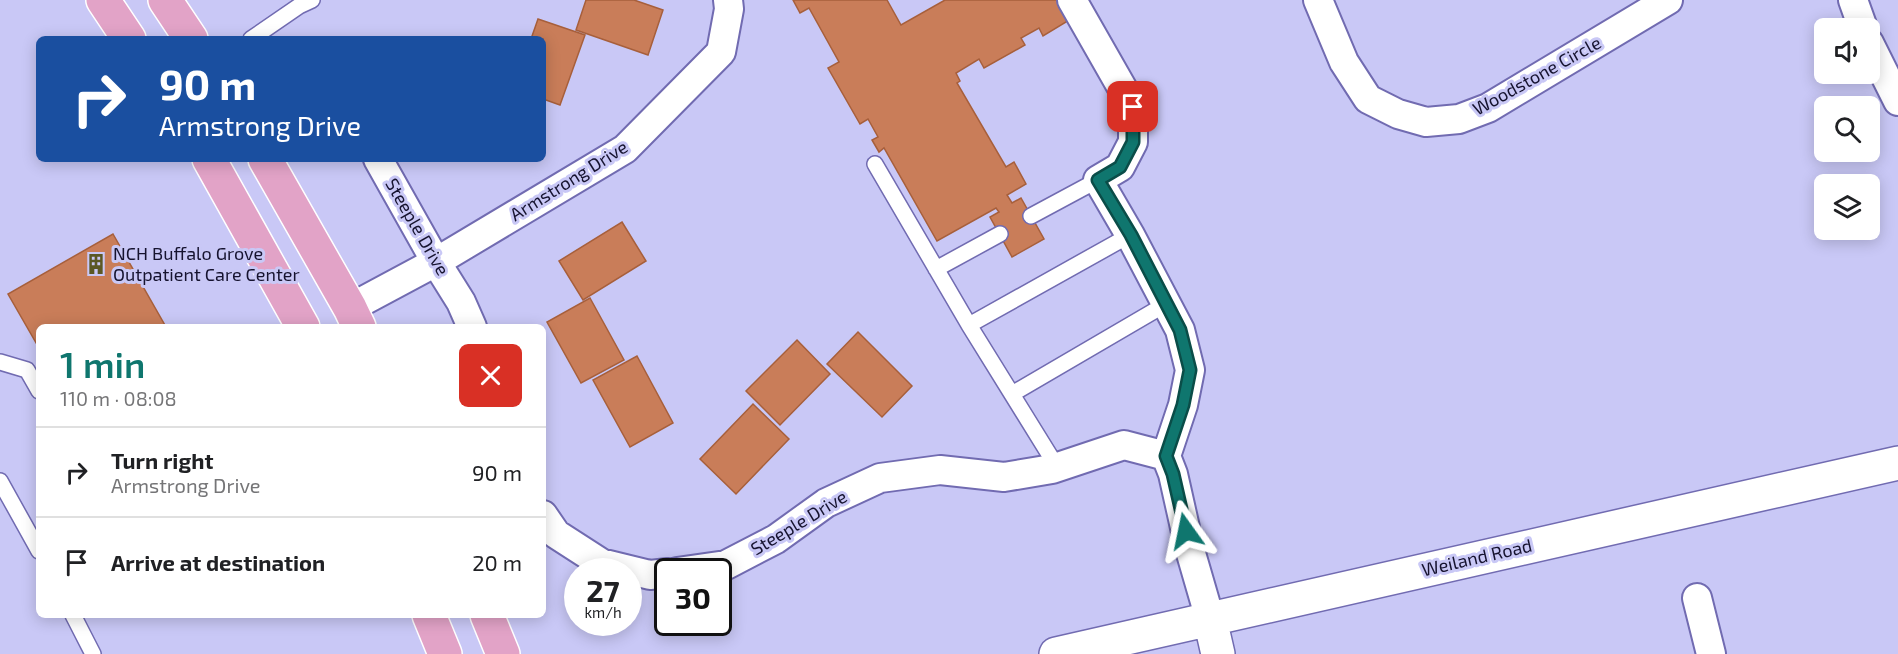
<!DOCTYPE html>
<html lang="en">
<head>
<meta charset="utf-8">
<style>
	body { margin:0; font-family:"Exo 2",sans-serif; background:#f6f6f6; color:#202124; height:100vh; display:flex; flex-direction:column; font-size:22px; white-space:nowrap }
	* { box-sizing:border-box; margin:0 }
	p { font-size:20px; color:#757577 }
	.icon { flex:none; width:33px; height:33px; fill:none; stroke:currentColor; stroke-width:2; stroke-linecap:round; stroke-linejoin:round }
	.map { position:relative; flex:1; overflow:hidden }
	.panel { position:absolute; left:36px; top:324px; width:510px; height:294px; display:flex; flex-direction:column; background:#fff; border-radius:9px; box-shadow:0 3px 15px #0003 }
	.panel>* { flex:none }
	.banner { position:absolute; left:36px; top:36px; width:510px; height:126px; border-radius:9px; box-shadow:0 3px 15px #0003; background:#1a4fa0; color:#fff; overflow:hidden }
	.controls { position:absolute; left:1814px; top:18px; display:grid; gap:12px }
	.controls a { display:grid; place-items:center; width:66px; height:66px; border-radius:9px; background:#fff; box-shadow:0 3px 15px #0003; font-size:30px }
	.speed { position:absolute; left:564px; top:558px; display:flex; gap:12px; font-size:30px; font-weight:700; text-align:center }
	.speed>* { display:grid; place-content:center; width:78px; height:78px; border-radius:50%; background:#fff; box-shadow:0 3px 15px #0003; line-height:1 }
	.speed small { font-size:15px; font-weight:400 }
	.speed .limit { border:3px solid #111; border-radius:9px; background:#fff; color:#111 }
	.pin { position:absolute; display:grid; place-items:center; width:51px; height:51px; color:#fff; margin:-26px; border-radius:12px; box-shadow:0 3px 9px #0006 }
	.me { position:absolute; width:66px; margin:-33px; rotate:348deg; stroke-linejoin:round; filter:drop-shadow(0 0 4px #0008) }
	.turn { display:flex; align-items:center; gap:21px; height:126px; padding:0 24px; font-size:27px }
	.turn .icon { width:78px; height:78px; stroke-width:2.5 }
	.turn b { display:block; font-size:42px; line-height:51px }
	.round { display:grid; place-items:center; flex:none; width:63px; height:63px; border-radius:9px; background:#f6f6f6 }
	.summary { display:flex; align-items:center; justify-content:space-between; height:102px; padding:0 24px }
	h1 { font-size:36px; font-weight:600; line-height:45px; color:#0f766e }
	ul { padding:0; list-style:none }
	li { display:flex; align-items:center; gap:18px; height:90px; padding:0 24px; border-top:2px solid #e0e0e0 }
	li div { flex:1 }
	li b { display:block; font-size:22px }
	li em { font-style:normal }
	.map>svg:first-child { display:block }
</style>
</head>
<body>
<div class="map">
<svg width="1898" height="654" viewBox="0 0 1898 654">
	<rect width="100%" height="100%" fill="#c9c8f6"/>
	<path fill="#c97d59" stroke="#a75f3b" stroke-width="1.5" d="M586 0H634L663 10 648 55 576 30Z
		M793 0H887L901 25 945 0H1060L1071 19 1043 36 1039 28 1021 38 1025 45 984 68 979 59 956 73 960 81 957 83 1006 167 1014 162 1026 184 1007 195 1012 203 1021 198 1044 239 1012 257 990 217 999 212 996 208 937 241 884 148 879 152 872 140 878 137 868 119 860 124 828 68 839 62 809 8 800 13Z
		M538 19 585 35 560 105 543 99V39H531Z
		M622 222 646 261 583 300 559 261Z
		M113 234 166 327H39V348L8 294Z
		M590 298 624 360 581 383 547 322Z
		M858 332 912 386 882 417 827 364Z
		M797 340 830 374 780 425 746 391Z
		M637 356 673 423 630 447 593 380Z
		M753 404 789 439 736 494 700 459Z"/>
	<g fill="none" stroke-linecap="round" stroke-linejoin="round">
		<defs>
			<path id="lane" d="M251 39 299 6 312 0
				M875 164 969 325 1057 467
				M1031 216 1098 180
				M936 269 1000 234
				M969 325 1130 235
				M0 362 27 370 39 391
				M1012 394 1166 304
				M0 481 39 551
				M73 615 93 654"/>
			<path id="street" d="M1072 0 1133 107V142L1120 167 1098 180 1130 235 1180 330 1190 370 1183 405 1166 456 1173 474 1190 550 1210 619
				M1318 0 1344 62 1368 99 1398 114 1426 122 1459 119 1488 108 1668 0
				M1853 0 1863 28
				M1869 43 1898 101
				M378 159 436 262 461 302 472 327
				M350 308 436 262 625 149 721 52 729 9 728 0
				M543 515 556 534 601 563 650 575 668 573
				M677 572 726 565 776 539 826 503 880 478 940 470 1004 477 1052 469 1124 445 1166 456
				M1697 598 1711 654"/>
			<path id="secondary" d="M1210 619 1218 654
				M1056 654 1898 463"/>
			<path id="primary" d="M103 0 129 39
				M165 0 191 39
				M209 159 303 327
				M265 159 350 308 359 327
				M429 615 445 654
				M487 615 503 654"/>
		</defs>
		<use href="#lane" stroke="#716bb1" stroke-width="18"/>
		<use href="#street" stroke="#716bb1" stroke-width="32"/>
		<use href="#secondary" stroke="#716bb1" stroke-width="36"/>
		<use href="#primary" stroke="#fff" stroke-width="36"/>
		<use href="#lane" stroke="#fff" stroke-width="15"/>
		<use href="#street" stroke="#fff" stroke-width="28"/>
		<use href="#secondary" stroke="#fff" stroke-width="33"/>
		<use href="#primary" stroke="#e2a3c7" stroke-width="33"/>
	</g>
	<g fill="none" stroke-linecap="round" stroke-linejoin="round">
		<defs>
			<path id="route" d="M1133 107V142L1120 167 1098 180 1131 235 1180 330 1190 370 1183 405 1166 456 1173 474 1186 531"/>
		</defs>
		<use href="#route" stroke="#0a4d48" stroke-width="15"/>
		<use href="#route" stroke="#0f766e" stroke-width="10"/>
	</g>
	<defs>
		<symbol id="building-bare" viewBox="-9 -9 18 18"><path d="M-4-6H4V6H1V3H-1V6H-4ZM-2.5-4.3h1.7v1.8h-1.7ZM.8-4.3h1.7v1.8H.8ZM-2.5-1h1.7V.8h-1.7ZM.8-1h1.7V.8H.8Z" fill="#5b5825" stroke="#c9c8f6" stroke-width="2.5" paint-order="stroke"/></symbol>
	</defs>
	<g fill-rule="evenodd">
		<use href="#building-bare" x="81" y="249" width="30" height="30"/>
	</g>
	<g text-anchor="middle" stroke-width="6" stroke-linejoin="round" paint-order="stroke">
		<g font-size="18" fill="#16132f" stroke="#c9c8f6">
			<text transform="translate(1537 76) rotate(-29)" y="6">Woodstone Circle</text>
			<text transform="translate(569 181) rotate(-32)" y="6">Armstrong Drive</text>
			<text transform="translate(417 227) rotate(60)" y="6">Steeple Drive</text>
			<text transform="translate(799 523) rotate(-31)" y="6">Steeple Drive</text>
			<text transform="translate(1477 558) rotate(-13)" y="6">Weiland Road</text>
		</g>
		<g font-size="18" fill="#16132f" stroke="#c9c8f6" text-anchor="start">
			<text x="113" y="260">NCH Buffalo Grove<tspan x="113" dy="21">Outpatient Care Center</tspan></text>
		</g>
	</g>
</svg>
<div class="controls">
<a><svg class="icon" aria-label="sound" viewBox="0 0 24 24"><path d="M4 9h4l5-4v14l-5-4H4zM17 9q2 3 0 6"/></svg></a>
<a><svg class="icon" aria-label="search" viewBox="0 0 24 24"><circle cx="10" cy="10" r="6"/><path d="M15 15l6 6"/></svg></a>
<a><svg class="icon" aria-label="layers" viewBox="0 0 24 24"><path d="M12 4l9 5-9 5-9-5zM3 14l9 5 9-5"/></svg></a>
</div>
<div class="speed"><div>27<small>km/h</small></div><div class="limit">30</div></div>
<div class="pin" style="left:1133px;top:107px;background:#d93025"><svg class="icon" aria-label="arrive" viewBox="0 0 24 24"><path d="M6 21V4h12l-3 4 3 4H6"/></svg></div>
<svg class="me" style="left:1186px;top:531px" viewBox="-20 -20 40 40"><path d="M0-17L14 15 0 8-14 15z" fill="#0f766e" stroke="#fff" stroke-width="4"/></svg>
<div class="banner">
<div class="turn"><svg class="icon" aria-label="right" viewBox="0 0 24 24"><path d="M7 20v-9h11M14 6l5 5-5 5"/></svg><div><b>90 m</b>Armstrong Drive</div></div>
</div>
<section class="panel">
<div class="summary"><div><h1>1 min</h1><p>110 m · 08:08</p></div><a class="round" style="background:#d93025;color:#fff"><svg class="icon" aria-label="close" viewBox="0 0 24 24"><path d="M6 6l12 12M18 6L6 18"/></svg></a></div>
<ul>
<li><svg class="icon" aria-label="right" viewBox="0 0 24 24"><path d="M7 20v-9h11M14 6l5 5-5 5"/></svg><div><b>Turn right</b><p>Armstrong Drive</p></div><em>90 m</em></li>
<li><svg class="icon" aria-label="arrive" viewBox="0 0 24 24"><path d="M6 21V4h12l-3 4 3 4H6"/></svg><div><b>Arrive at destination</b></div><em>20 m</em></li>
</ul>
</section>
</div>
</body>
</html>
